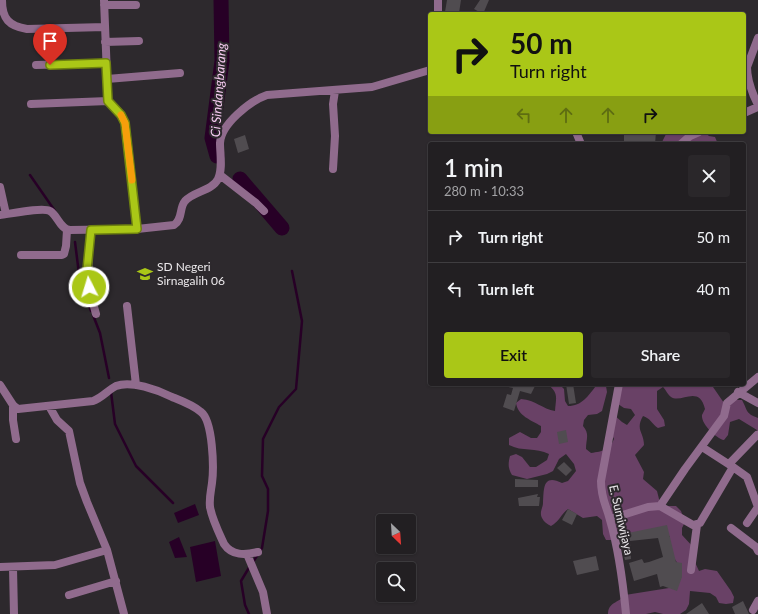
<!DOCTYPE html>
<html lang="en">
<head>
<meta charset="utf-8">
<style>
	body { margin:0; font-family:Lato,sans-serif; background:#2a272a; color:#f1f3f6; height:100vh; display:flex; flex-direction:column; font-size:15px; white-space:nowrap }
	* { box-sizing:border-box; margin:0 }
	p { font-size:13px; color:#a2a2a5 }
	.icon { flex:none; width:22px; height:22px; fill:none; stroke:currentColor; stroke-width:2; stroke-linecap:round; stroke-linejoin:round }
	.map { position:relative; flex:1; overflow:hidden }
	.drawer { position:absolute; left:428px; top:142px; width:318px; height:244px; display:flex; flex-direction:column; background:#221f22; border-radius:4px; box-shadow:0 1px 3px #0004,0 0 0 1px #3f3d40 }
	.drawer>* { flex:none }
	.top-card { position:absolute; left:428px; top:12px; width:318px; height:122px; border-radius:4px; box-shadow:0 1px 3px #0004,0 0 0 1px #3f3d40; background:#aac717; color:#111; overflow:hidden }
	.needle { width:26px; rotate:155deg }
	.buttons { position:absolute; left:376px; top:514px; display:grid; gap:8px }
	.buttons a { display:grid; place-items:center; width:40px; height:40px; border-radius:4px; background:#221f22; box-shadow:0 1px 3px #0004,0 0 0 1px #3f3d40; font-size:20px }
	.pin { position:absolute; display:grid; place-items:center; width:34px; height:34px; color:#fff; margin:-41px -17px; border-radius:50% 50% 50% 0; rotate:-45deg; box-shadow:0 0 4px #0007 }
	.pin .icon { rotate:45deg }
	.me { position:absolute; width:44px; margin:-22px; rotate:355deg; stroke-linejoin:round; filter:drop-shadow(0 0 3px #0008) }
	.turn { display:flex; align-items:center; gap:14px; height:84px; padding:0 16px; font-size:18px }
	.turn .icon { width:52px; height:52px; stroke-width:2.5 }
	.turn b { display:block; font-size:28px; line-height:34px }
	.lanes { display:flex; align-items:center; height:38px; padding:0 16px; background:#0003; justify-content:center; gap:20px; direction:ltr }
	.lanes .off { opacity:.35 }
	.round { display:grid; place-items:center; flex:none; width:42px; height:42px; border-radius:4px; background:#2a272a }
	.summary { display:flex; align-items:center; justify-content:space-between; height:68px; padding:0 16px }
	h1 { font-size:24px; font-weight:600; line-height:30px }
	.action { display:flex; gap:8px; margin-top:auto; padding:8px 16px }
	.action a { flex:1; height:46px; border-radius:4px; background:#aac717; color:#111; font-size:16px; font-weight:600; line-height:46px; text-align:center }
	.action a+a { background:#2a272a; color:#f1f3f6 }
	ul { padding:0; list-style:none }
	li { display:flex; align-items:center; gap:12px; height:52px; padding:0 16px; border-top:1px solid #3f3d40 }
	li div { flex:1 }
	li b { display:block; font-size:15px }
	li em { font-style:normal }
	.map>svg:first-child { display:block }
</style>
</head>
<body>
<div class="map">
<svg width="758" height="614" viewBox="0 0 758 614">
	<rect width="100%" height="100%" fill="#2d292d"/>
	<path fill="#694166" d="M667 132H704L709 136 715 137 718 144H661Z
		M547 384H559L564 389 565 401 568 406C582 406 588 396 596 386H606L607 392 602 411 597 414 588 415 584 420 583 426C590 434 586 439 586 449L591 453C603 451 609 451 614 439L608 426 613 414 622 422 627 425 635 415 631 409 624 408 618 404 620 384H708L713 387 724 403 735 400H742C748 411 745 413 758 418V436L757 430 739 419 730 422 728 435 724 440C716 438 701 424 702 415 703 413 704 411 705 409 699 384 681 404 671 397 668 395 666 390 663 387L657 391V409L664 420 665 426 658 428C652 424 650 418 643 416 635 430 644 432 644 445L635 455 644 472 643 479 657 491 660 503 664 506H676L681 511 685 522 682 528V535L694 548V560L699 571 705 569 717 571 731 591 734 597 733 603 726 604 719 603 716 597 710 593 690 591 689 604 686 610 680 614H663L655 612 646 614H608C608 602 619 603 625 595L669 588 678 564 665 544 670 536 628 533 618 538 619 540H606L603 534 602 520 597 516 583 518 568 509C561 514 559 522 551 526 547 524 544 522 542 518 539 512 543 508 543 503 544 490 542 473 562 483L568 481 576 471 574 464 566 454 559 459 553 471 547 474 527 479 512 475C508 468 508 464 510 456L516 454 522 457 530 467H536L547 460 549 454C536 447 522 452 509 445V438L520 432 531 438H537L541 432V426C531 420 518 416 516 403L521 399C536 400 542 409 555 411 556 397 559 393 547 384Z"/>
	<path fill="#270026" d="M195 504 199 515 178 523 174 513Z
		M179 537 187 557 175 558 169 542Z
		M215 541 221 576 196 582 190 547Z"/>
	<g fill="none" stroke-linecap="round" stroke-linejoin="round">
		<path stroke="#270026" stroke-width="2.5" d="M30 175 55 211
			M75 242 80 282 91 311
			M93 315 100 333 109 378
			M111 392 115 424 136 466 173 503
			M253 562 262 548 268 511V489L262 476 263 439 279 407 296 389 302 321 292 271
			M249 614 245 605 241 581 250 566"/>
		<path stroke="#270026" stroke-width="15" d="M217 156 212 138 222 61 221 0
			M240 179 282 228"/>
	</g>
	<path fill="#504c50" d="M447 0H461L459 13 445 12Z
		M480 0H489L483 14 474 9Z
		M624 132H656L655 144H624Z
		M245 135 249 149 238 153 234 139Z
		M504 384H536L531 394 520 391 514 411 503 407 507 394 511 395 513 388 504 386Z
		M566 384H573L576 403 569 404Z
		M566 430 568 442 559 444 557 432Z
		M564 462 572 470 566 476 557 468Z
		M515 479 538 480V487H515Z
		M538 494 537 497H540L539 506H519L518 498Z
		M568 509 577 514 572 525 562 520Z
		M667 525 676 562 682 563V577L677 591 663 586 660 587 657 574 634 581 629 563 642 559 644 563 649 562 663 557 658 538 630 541 631 559 625 560 620 538 628 533Z
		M596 556 599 570 577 575 573 561Z
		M743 601 749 614H735L732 607Z
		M702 603 709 614H686Z"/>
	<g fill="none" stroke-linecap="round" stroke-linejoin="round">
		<path stroke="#906b8d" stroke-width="8" d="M2 0C2 19 9 26 27 29L105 27
			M104 0 108 101 121 115 125 123 137 229
			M438 0V14
			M104 5H136
			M758 38 747 67C747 81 752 93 758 105
			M105 42 139 41
			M36 65 106 63
			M107 79 180 73
			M31 104 108 101
			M744 113 758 107
			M576 132 581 144
			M681 144 690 136 699 132
			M333 169 335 136 333 104 335 91
			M220 175 256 203 264 211
			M0 187 6 214
			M0 215C9 214 43 207 50 211 58 216 60 229 70 230L137 229 174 225C183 219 179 208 185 201 194 191 212 191 218 179 223 169 220 154 220 143 221 124 250 101 267 95L372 87 430 70
			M91 230C87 261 87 284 96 314
			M21 255H62L64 254 66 246 67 230
			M127 306 136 385
			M619 384 601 481C601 499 606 504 610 520 619 550 623 583 626 614
			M0 385 13 405 18 409 93 401C102 398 108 390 116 386 131 380 158 390 172 397 182 401 193 405 201 412 213 421 214 468 212 483 211 491 209 498 210 507 212 519 219 533 224 544 232 556 245 555 258 552
			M738 392 758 403
			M13 405V420L16 439
			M49 406 57 420 69 431 80 483 87 502 107 550 124 614
			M729 464 757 435
			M733 467 747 477 758 507 747 523
			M660 506 693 525 700 523 733 467 702 447
			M610 519 648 507 660 506 685 469 724 416 727 403 758 377
			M731 528 756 547 758 551
			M247 554 263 592 267 614
			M0 567 55 565 107 550
			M13 568 14 614
			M691 570 697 525
			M69 595 116 581
			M753 610 758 601"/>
	</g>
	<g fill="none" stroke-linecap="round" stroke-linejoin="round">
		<defs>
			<path id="route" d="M50 65 106 63 108 101 121 115 125 123 137 229 91 230 87 270 89 287"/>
		</defs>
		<use href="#route" stroke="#6e810f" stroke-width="10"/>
		<use href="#route" stroke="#aac717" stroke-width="7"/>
		<path stroke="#f59e0b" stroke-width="7" d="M121 115 125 123 132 180"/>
	</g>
	<defs>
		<symbol id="school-bare" viewBox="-9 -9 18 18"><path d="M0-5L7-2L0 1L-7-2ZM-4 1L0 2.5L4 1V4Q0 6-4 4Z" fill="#aac717" stroke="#2d292d" stroke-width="2.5" paint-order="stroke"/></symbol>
	</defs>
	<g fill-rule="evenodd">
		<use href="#school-bare" x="134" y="263" width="22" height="22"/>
	</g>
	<g text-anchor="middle" stroke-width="4" stroke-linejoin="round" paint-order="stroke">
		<g font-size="12" fill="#ebe8eb" stroke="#2d292d" text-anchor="start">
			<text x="157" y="271">SD Negeri<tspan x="157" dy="14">Sirnagalih 06</tspan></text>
		</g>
		<g font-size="12" fill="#ebe8eb" stroke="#2d292d">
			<text transform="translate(621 520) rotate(77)" y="4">E. Sumiwijaya</text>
		</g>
		<g font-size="13" font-style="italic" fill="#f8ccf3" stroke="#2d292d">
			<text transform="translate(218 90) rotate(-86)" y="5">Ci Sindangbarang</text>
		</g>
	</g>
</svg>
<div class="buttons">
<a><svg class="needle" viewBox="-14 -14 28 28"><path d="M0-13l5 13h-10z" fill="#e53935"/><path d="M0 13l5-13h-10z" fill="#a2a2a5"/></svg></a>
<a><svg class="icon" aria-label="search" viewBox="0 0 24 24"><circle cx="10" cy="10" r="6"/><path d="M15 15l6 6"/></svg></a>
</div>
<div class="pin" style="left:50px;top:65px;background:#d93025"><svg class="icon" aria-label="arrive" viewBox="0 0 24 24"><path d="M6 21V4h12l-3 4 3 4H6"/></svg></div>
<svg class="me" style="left:89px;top:287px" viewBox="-20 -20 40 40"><circle r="17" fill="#aac717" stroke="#fff" stroke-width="3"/><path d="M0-11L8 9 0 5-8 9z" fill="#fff"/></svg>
<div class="top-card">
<div class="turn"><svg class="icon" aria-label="right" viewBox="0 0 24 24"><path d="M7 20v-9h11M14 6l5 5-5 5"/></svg><div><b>50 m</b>Turn right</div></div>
<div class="lanes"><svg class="icon off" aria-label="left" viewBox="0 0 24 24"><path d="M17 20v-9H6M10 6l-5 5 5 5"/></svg><svg class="icon off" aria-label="ahead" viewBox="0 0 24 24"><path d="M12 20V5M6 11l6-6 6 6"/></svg><svg class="icon off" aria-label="ahead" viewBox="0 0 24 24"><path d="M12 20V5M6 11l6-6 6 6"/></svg><svg class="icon" aria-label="right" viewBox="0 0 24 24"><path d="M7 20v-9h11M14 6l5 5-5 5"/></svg></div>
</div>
<section class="drawer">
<div class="summary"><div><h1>1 min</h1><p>280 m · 10:33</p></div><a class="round"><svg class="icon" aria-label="close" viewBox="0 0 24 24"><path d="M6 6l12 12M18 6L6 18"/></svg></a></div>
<ul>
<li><svg class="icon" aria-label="right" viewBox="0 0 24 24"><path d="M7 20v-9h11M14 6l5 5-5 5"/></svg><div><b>Turn right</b></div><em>50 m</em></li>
<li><svg class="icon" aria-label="left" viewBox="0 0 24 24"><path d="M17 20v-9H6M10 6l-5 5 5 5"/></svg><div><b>Turn left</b></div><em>40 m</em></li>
</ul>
<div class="action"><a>Exit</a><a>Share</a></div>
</section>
</div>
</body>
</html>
